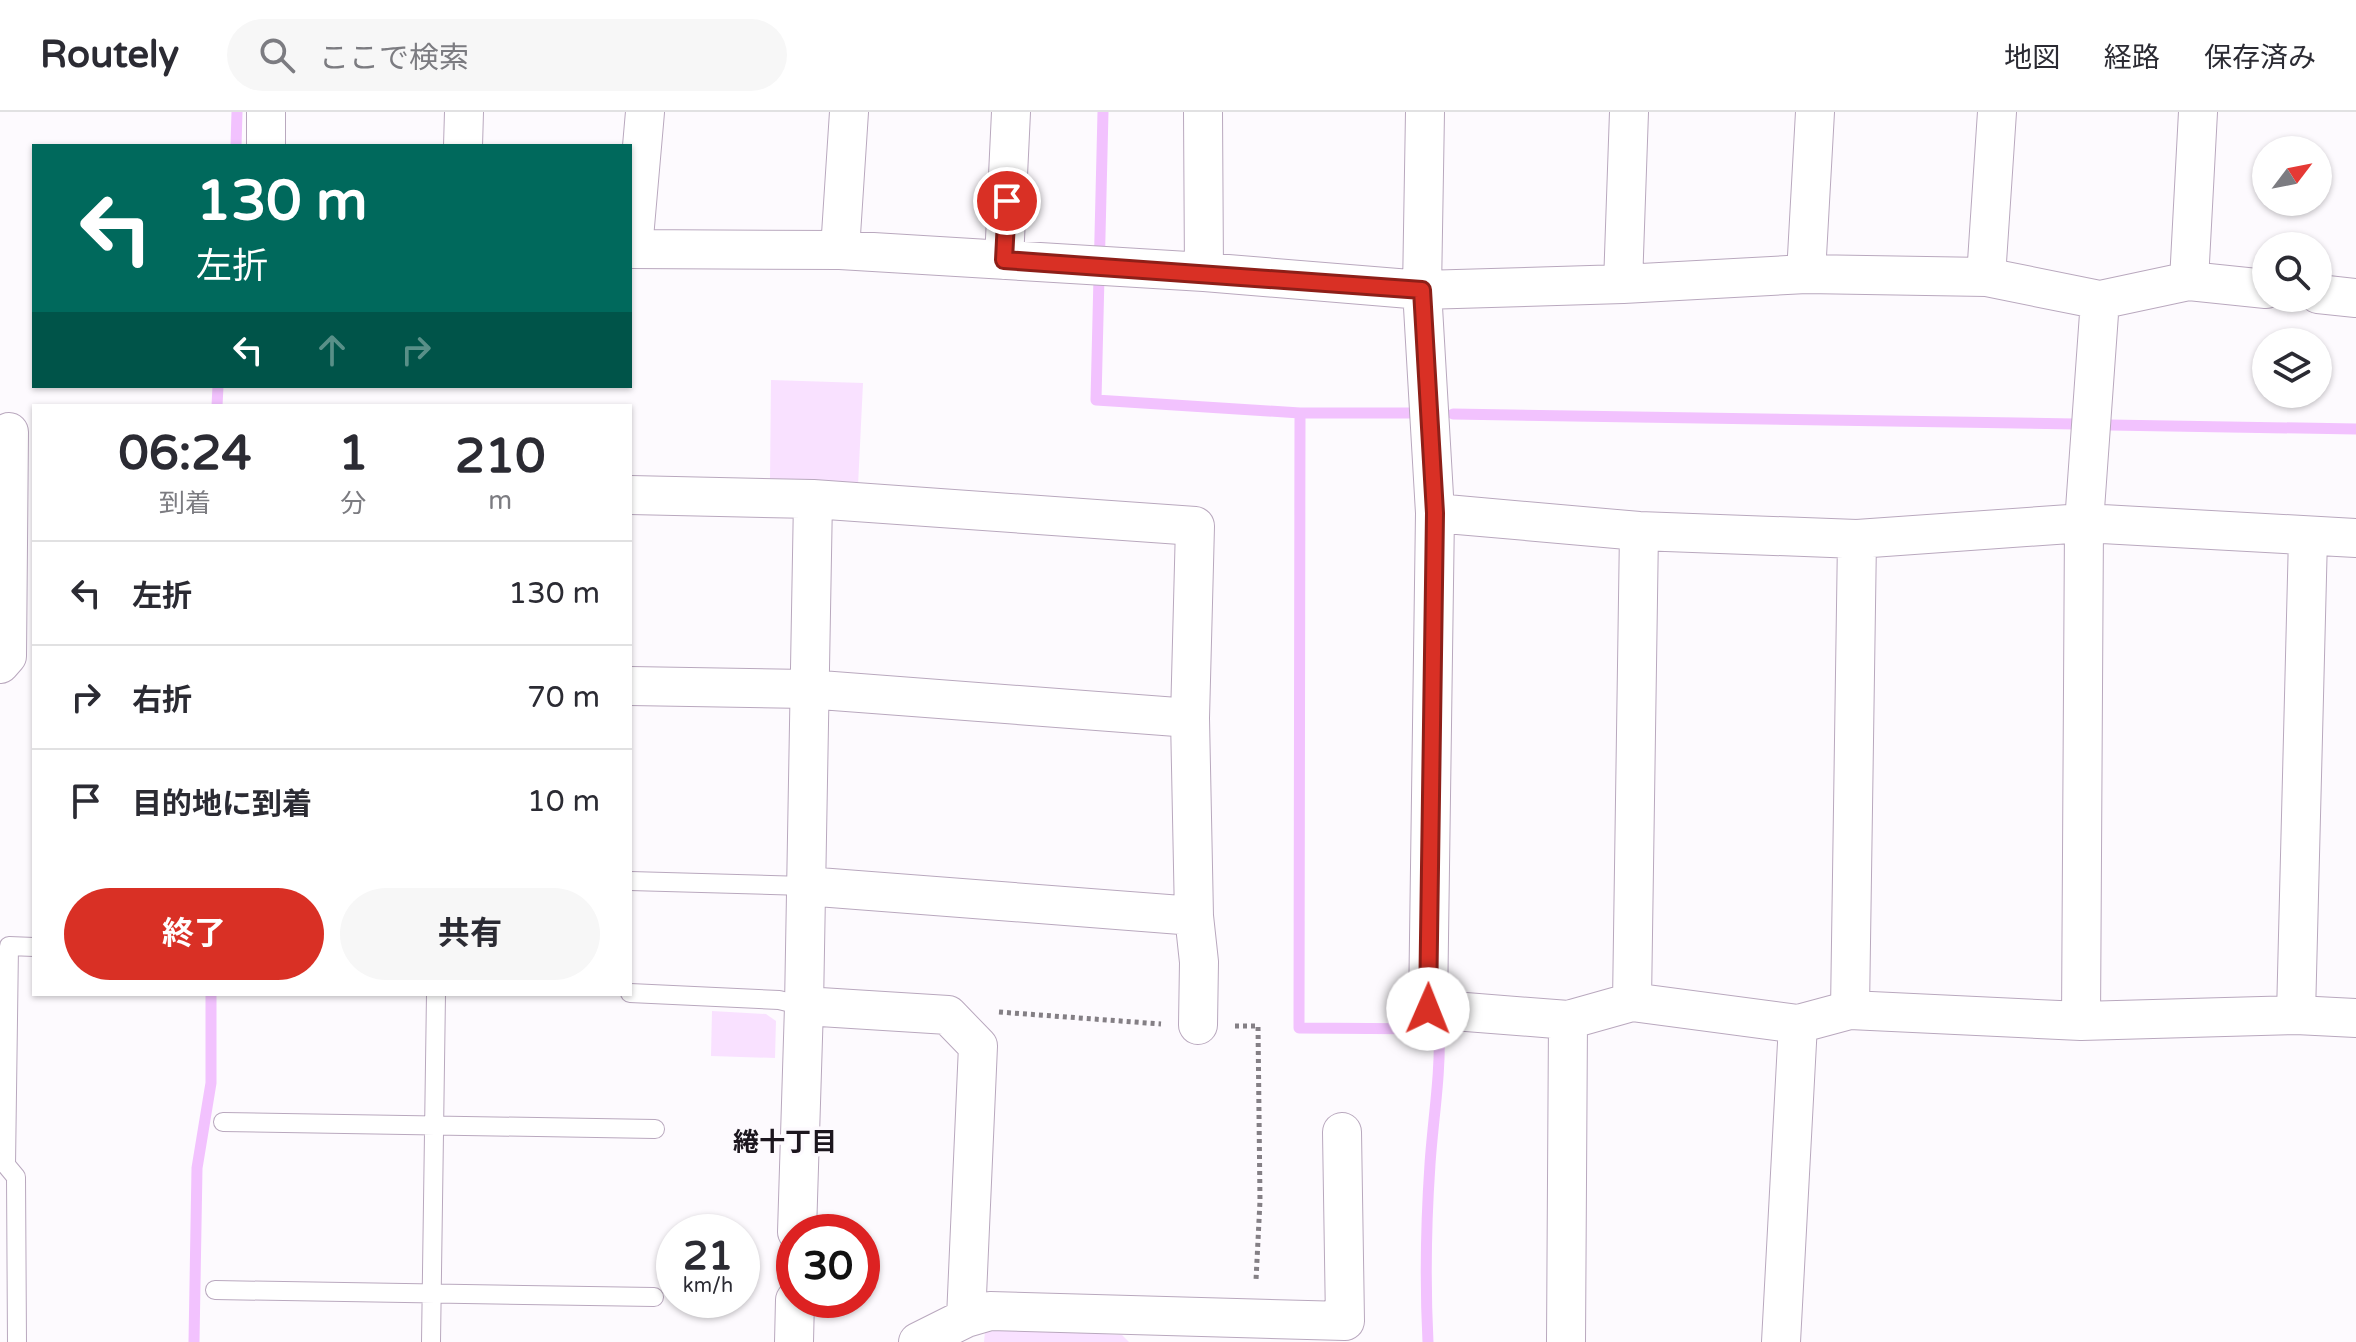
<!DOCTYPE html>
<html lang="ja">
<head>
<meta charset="utf-8">
<style>
	body { margin:0; font-family:"Varela Round","Noto Sans JP",sans-serif; background:#f7f7f7; color:#2b2b33; height:100vh; display:flex; flex-direction:column; font-size:30px; white-space:nowrap }
	* { box-sizing:border-box; margin:0 }
	p { font-size:26px; color:#7c7c81 }
	.icon { flex:none; width:44px; height:44px; fill:none; stroke:currentColor; stroke-width:2; stroke-linecap:round; stroke-linejoin:round }
	.map { position:relative; flex:1; overflow:hidden }
	.drawer { position:absolute; left:32px; top:292px; width:600px; height:592px; display:flex; flex-direction:column; background:#fff; border-radius:0px; box-shadow:0 2px 6px #0004 }
	.drawer>* { flex:none }
	.guide { position:absolute; left:32px; top:32px; width:600px; height:244px; border-radius:0px; box-shadow:0 2px 6px #0004; background:#00695c; color:#fff; overflow:hidden }
	.needle { width:52px; rotate:58deg }
	.controls { position:absolute; left:2252px; top:24px; display:grid; gap:16px }
	.controls a { display:grid; place-items:center; width:80px; height:80px; border-radius:50%; background:#fff; box-shadow:0 2px 6px #0004; font-size:40px }
	.speed { position:absolute; left:656px; top:1102px; display:flex; gap:16px; font-size:40px; font-weight:700; text-align:center }
	.speed>* { display:grid; place-content:center; width:104px; height:104px; border-radius:50%; background:#fff; box-shadow:0 2px 6px #0004; line-height:1 }
	.speed small { font-size:20px; font-weight:400 }
	.speed .limit { border:12px solid #d22; background:#fff; color:#111 }
	.pin { position:absolute; display:grid; place-items:center; width:68px; height:68px; color:#fff; margin:-34px; border:4px solid #fff; border-radius:50%; box-shadow:0 2px 8px #0007 }
	.me { position:absolute; width:88px; margin:-44px; rotate:1deg; stroke-linejoin:round; filter:drop-shadow(0 0 6px #0008) }
	.turn { display:flex; align-items:center; gap:28px; height:168px; padding:0 32px; font-size:36px }
	.turn .icon { width:104px; height:104px; stroke-width:2.5 }
	.turn b { display:block; font-size:56px; line-height:68px }
	.lanes { display:flex; align-items:center; height:76px; padding:0 32px; background:#0003; justify-content:center; gap:40px; direction:ltr }
	.lanes .off { opacity:.35 }
	.eta { display:flex; justify-content:space-evenly; align-items:center; height:136px; text-align:center }
	.eta b { font-size:48px; font-weight:700; line-height:56px }
	.cta { display:flex; gap:16px; margin-top:auto; padding:16px 32px }
	.cta a { flex:1; height:92px; border-radius:48px; background:#d93025; color:#fff; font-size:32px; font-weight:700; line-height:92px; text-align:center }
	.cta a+a { background:#f7f7f7; color:#2b2b33 }
	ul { padding:0; list-style:none }
	li { display:flex; align-items:center; gap:24px; height:104px; padding:0 32px; border-top:2px solid #e1e1e2 }
	li div { flex:1 }
	li b { display:block; font-size:30px }
	li em { font-style:normal }
	header { display:flex; align-items:center; gap:48px; box-sizing:border-box; height:112px; padding:0 40px; background:#fff; border-bottom:2px solid #e1e1e2 }
	header strong { font-size:38px }
	nav { display:flex; gap:44px; margin-inline-start:auto; font-size:28px }
	.search { width:560px; height:72px; background:#f7f7f7; display:flex; align-items:center; gap:20px; box-sizing:border-box; padding:0 28px; border-radius:44px; color:#7c7c81; font-size:30px }
	.map>svg:first-child { display:block }
</style>
</head>
<body>
<header>
<strong>Routely</strong>
<div class="search"><svg class="icon" aria-label="search" viewBox="0 0 24 24"><circle cx="10" cy="10" r="6"/><path d="M15 15l6 6"/></svg>ここで検索</div>
<nav><a>地図</a><a>経路</a><a>保存済み</a></nav>
</header>
<div class="map">
<svg width="2356" height="1230" viewBox="0 0 2356 1230">
	<rect width="100%" height="100%" fill="#fdfafe"/>
	<path fill="#f9e1ff" d="M771 268 863 271 858 374 770 368Z
		M712 899 766 902 776 909 775 946 711 944Z
		M1012 1217 1122 1223 1129 1230H984L985 1220Z"/>
	<g fill="none" stroke-linecap="round" stroke-linejoin="round">
		<path stroke="#f2c2fe" stroke-width="11" d="M1103 0 1096 288 1300 301H1409
			M236 34 237 0
			M217 294 218 274
			M1300 301 1299 916 1439 917C1441 961 1433 1007 1430 1052 1426 1111 1425 1171 1428 1230
			M1453 302 2075 312
			M2110 313 2356 317
			M194 1230 197 1056 211 971V882"/>
		<defs>
			<path id="service" d="M630 769 805 774
				M630 881 779 888 804 894
				M223 1010 655 1017
				M215 1178 654 1185
				M17 1230 16 1065 6 1053 9 834 34 835
				M431 1230 436 882"/>
			<path id="minor" d="M1203 0 1204 160
				M1425 0 1422 178 1435 401 1428 897 1568 908 1632 890 1798 912 1850 898 2081 909 2296 903 2356 906
				M266 34V0
				M463 34 464 0
				M630 137 840 138 1204 160 1422 178 1623 172 1806 162 1986 165 2100 188 2189 169 2266 177
				M633 137 645 0
				M840 138 849 0
				M1004 148 1011 0
				M1806 162 1815 0
				M1986 165 1997 0
				M2189 169 2198 0
				M1623 172 1629 0
				M2318 182 2356 186
				M630 383 813 387 1195 414 1190 606 1194 804 805 774
				M1435 401 1639 419 1857 427 2084 411 2356 426
				M0 552 7 544 9 320
				M630 574 807 577 1190 606
				M1194 804 1199 850 1198 913
				M1632 890 1639 419
				M804 894 948 903 978 934 966 1206 918 1230
				M1850 898 1857 427
				M2296 903 2308 425
				M2081 909 2084 411 2100 188
				M797 1120 804 894 813 387
				M966 1206 990 1199 1345 1209 1342 1020
				M794 1230 795 1188
				M1566 1230 1568 908
				M1781 1230 1798 912"/>
		</defs>
		<use href="#service" stroke="#b9a8be" stroke-width="20"/>
		<use href="#minor" stroke="#b9a8be" stroke-width="40"/>
		<path stroke="#847f85" stroke-width="5" stroke-dasharray="4 4" stroke-linecap="butt" d="M999 900 1161 912
			M1235 914H1258L1260 1089 1256 1168"/>
		<use href="#service" stroke="#fff" stroke-width="18"/>
		<use href="#minor" stroke="#fff" stroke-width="38"/>
	</g>
	<g fill="none" stroke-linecap="round" stroke-linejoin="round">
		<defs>
			<path id="route" d="M1007 89 1004 148 1422 178 1435 401 1428 897"/>
		</defs>
		<use href="#route" stroke="#8d1f18" stroke-width="20"/>
		<use href="#route" stroke="#d93025" stroke-width="14"/>
	</g>
	<g text-anchor="middle" stroke-width="7" stroke-linejoin="round" paint-order="stroke">
		<g font-size="26" font-weight="bold" fill="#1c161e" stroke="#fdfafe">
			<text x="785" y="1039">綣十丁目</text>
		</g>
	</g>
</svg>
<div class="controls">
<a><svg class="needle" viewBox="-14 -14 28 28"><path d="M0-13l5 13h-10z" fill="#e53935"/><path d="M0 13l5-13h-10z" fill="#7c7c81"/></svg></a>
<a><svg class="icon" aria-label="search" viewBox="0 0 24 24"><circle cx="10" cy="10" r="6"/><path d="M15 15l6 6"/></svg></a>
<a><svg class="icon" aria-label="layers" viewBox="0 0 24 24"><path d="M12 4l9 5-9 5-9-5zM3 14l9 5 9-5"/></svg></a>
</div>
<div class="speed"><div>21<small>km/h</small></div><div class="limit">30</div></div>
<div class="pin" style="left:1007px;top:89px;background:#d93025"><svg class="icon" aria-label="arrive" viewBox="0 0 24 24"><path d="M6 21V4h12l-3 4 3 4H6"/></svg></div>
<svg class="me" style="left:1428px;top:897px" viewBox="-20 -20 40 40"><circle r="19" fill="#fff"/><path d="M0-13L10 11 0 6-10 11z" fill="#d93025"/></svg>
<div class="guide">
<div class="turn"><svg class="icon" aria-label="left" viewBox="0 0 24 24"><path d="M17 20v-9H6M10 6l-5 5 5 5"/></svg><div><b>130 m</b>左折</div></div>
<div class="lanes"><svg class="icon" aria-label="left" viewBox="0 0 24 24"><path d="M17 20v-9H6M10 6l-5 5 5 5"/></svg><svg class="icon off" aria-label="ahead" viewBox="0 0 24 24"><path d="M12 20V5M6 11l6-6 6 6"/></svg><svg class="icon off" aria-label="right" viewBox="0 0 24 24"><path d="M7 20v-9h11M14 6l5 5-5 5"/></svg></div>
</div>
<section class="drawer">
<div class="eta">
<div><b>06:24</b><p>到着</p></div>
<div><b>1</b><p>分</p></div>
<div><b>210</b><p>m</p></div>
</div>
<ul>
<li><svg class="icon" aria-label="left" viewBox="0 0 24 24"><path d="M17 20v-9H6M10 6l-5 5 5 5"/></svg><div><b>左折</b></div><em>130 m</em></li>
<li><svg class="icon" aria-label="right" viewBox="0 0 24 24"><path d="M7 20v-9h11M14 6l5 5-5 5"/></svg><div><b>右折</b></div><em>70 m</em></li>
<li><svg class="icon" aria-label="arrive" viewBox="0 0 24 24"><path d="M6 21V4h12l-3 4 3 4H6"/></svg><div><b>目的地に到着</b></div><em>10 m</em></li>
</ul>
<div class="cta"><a>終了</a><a>共有</a></div>
</section>
</div>
</body>
</html>
